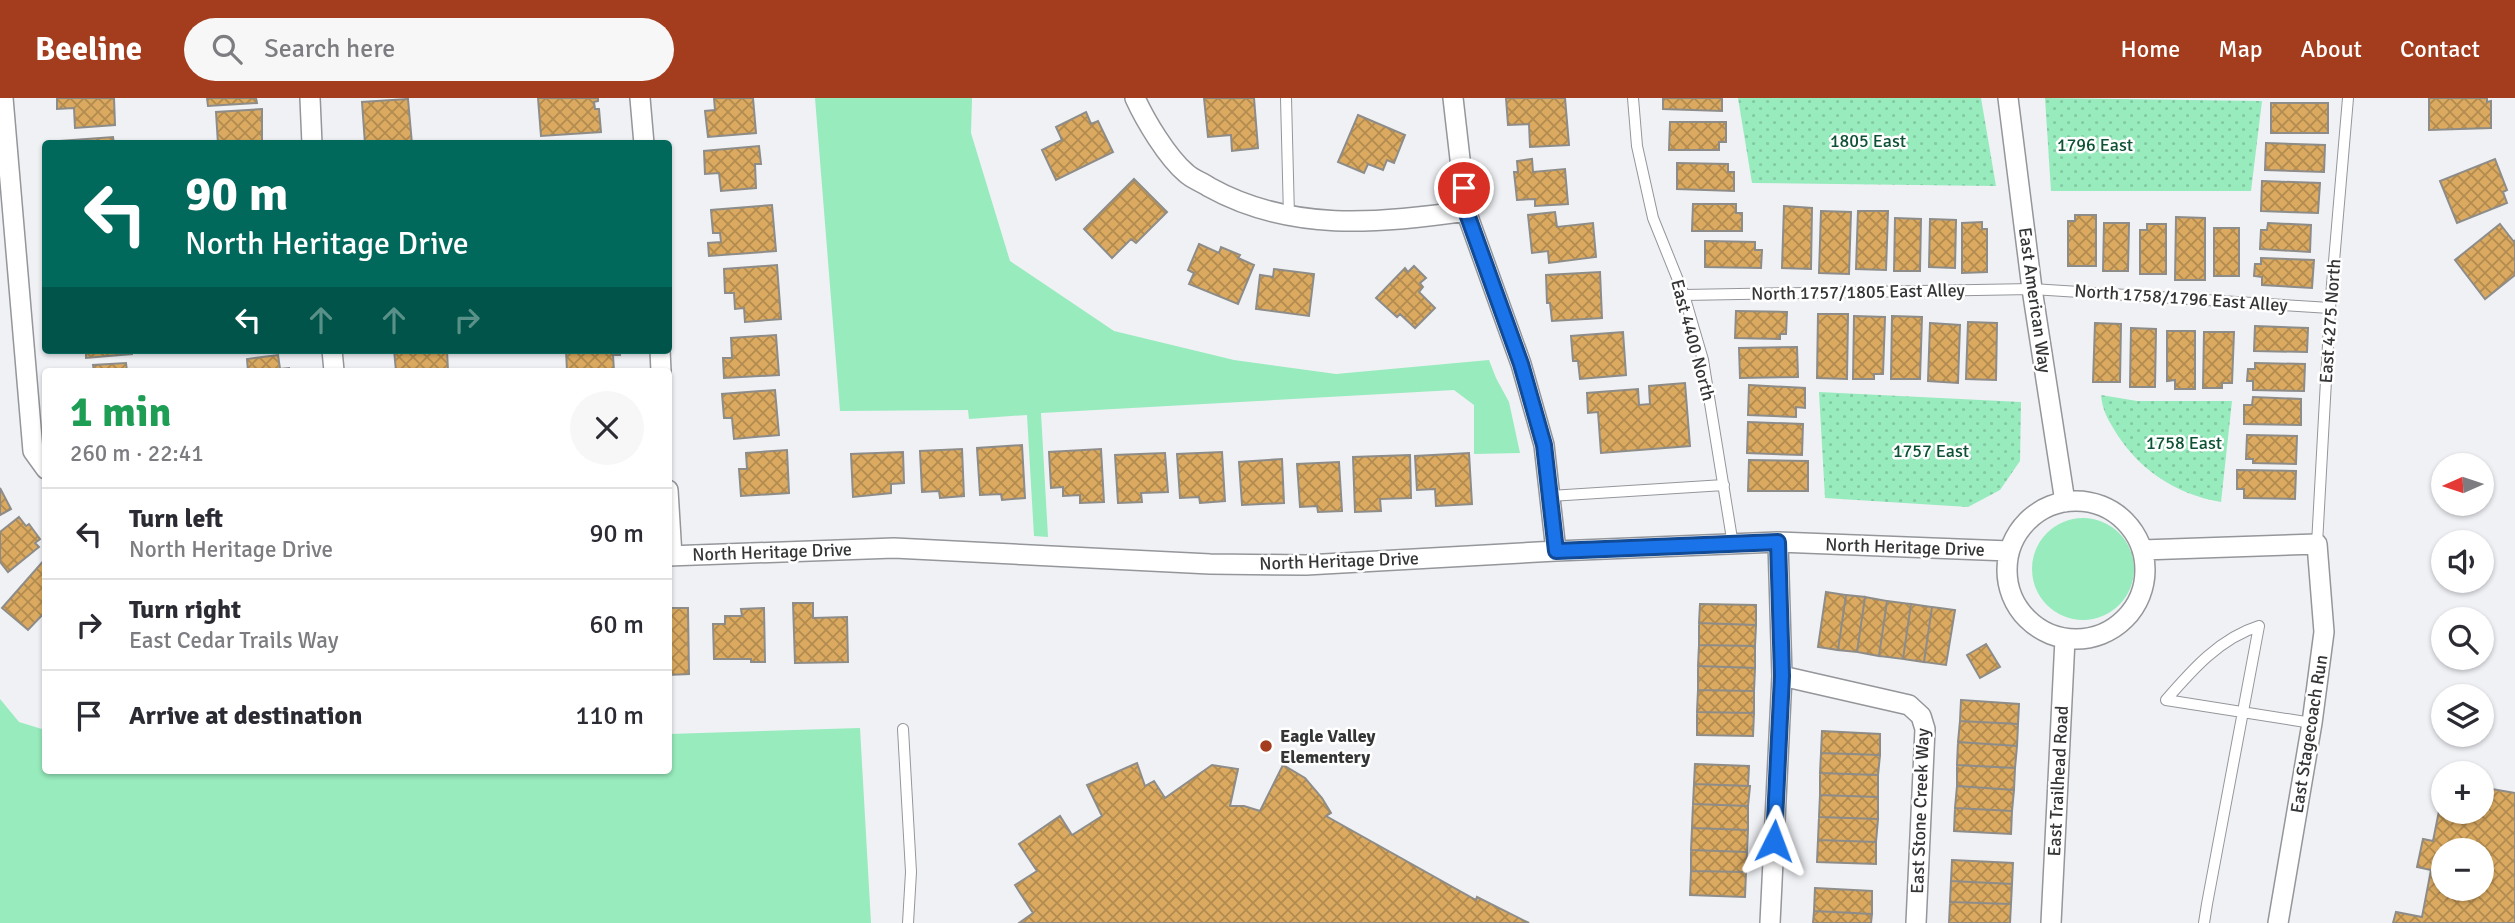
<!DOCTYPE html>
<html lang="en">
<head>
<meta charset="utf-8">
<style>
	body { margin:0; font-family:Signika,sans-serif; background:#f7f7f7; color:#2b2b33; height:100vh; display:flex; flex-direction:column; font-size:26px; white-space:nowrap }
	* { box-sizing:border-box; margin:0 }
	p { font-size:23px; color:#7c7c81 }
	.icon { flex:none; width:38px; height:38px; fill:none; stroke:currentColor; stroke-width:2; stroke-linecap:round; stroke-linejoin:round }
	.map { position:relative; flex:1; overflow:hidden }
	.drawer { position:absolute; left:42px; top:270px; width:630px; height:406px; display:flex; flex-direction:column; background:#fff; border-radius:7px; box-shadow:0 2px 5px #0004 }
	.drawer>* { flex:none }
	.hud { position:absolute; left:42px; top:42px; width:630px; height:214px; border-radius:7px; box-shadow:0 2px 5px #0004; background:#00695c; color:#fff; overflow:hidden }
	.needle { width:46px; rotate:267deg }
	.tools { position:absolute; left:2431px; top:355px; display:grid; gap:14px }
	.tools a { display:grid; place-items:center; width:63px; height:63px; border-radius:50%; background:#fff; box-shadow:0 2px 5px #0004; font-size:35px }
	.pin { position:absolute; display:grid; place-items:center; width:60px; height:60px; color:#fff; margin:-30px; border:4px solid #fff; border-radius:50%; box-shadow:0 2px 7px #0007 }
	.me { position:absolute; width:77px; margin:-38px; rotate:3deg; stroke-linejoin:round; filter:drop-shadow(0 0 5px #0008) }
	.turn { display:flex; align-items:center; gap:24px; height:147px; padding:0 28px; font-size:32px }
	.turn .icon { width:91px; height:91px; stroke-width:2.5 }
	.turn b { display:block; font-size:49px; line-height:60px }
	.lanes { display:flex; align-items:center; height:66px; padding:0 28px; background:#0003; justify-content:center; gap:35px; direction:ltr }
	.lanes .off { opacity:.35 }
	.round { display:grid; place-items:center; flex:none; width:74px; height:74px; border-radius:37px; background:#f7f7f7 }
	.summary { display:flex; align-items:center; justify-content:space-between; height:119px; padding:0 28px }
	h1 { font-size:42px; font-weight:800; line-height:52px; color:#1e9e55 }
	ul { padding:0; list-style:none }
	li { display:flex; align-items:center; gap:21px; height:91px; padding:0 28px; border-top:2px solid #e1e1e2 }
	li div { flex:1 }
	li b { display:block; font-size:26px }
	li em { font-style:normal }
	header { display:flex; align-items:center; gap:42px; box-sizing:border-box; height:98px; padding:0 35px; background:#a43c1e; color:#fff }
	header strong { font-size:33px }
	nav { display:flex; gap:38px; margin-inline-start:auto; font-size:24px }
	.search { width:490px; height:63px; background:#f7f7f7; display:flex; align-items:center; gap:18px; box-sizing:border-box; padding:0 24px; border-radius:38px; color:#7c7c81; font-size:26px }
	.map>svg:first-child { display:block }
</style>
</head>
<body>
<header>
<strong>Beeline</strong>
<div class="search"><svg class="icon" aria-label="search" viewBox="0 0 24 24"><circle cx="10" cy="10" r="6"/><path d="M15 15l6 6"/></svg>Search here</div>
<nav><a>Home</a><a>Map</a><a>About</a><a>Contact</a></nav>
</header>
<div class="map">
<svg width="2515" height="825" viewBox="0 0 2515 825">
	<defs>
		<pattern id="park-dots" width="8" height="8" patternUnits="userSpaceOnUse" patternTransform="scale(1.75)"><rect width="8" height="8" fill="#97ebbd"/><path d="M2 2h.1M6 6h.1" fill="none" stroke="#83caa3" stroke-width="1.8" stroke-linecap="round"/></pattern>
		<pattern id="building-cross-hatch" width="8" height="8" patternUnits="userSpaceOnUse" patternTransform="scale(1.75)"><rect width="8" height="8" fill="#dbaa60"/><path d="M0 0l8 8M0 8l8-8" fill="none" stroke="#b28b50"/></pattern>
	</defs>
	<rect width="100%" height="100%" fill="#eff1f5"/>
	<path fill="#97ebbd" d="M815 0H972L971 35 1010 163 1114 233 1234 262 1336 276 1489 262 1496 280 1509 304 1520 355 1474 356V307L1454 292 1041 315 1048 439 1034 438 1027 317 969 321 968 312 840 313Z
		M2032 471a51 51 0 1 1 102 0a51 51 0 1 1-102 0Z
		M0 601 19 624 45 632 46 672H668L669 636 860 630 871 825H0Z"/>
	<path fill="url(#park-dots)" d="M1738 0H1981L1996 88 1752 85Z
		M2045 0 2262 3 2251 93H2051Z
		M1819 294 2021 304 2020 363 2000 392 1968 409 1825 400Z
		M2101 297 2137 303H2232L2221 404C2174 396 2136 370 2112 328 2106 318 2102 309 2101 297Z"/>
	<path fill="url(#building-cross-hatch)" stroke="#8e8c88" stroke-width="2" fill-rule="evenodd" d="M57 0H114L115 27 75 30 74 10 57 11Z
		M207 0H256L257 5 208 8Z
		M538 0H598V3L594 4 595 11H599L601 34 541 38Z
		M714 0H753L756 35 708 39 705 13 715 12Z
		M1204 0H1254L1258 50 1232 53 1231 37 1208 39Z
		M1506 0H1565L1569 47 1530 49 1529 26 1508 27Z
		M1663 0H1722V13L1663 11Z
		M2429 0H2487V4L2491 3V30L2429 32Z
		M408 1 412 46H365L362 4Z
		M2271 5H2328V35H2271Z
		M262 11V46H218L216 14Z
		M1086 14 1091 26 1098 23 1113 54 1056 82 1042 52 1062 42 1056 29Z
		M1358 17 1405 37 1394 65 1387 62 1383 72 1368 66 1364 75 1338 64Z
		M1670 24H1726V44H1719V52H1669Z
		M113 39 114 46H60V43Z
		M2266 45 2325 47 2324 74 2265 72Z
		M759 48 761 66H755L756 90 721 93 719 75 705 76 704 53Z
		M1532 61 1533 74 1565 71 1568 106 1535 108V101L1517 102 1514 74H1518L1517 63Z
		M2495 61 2507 92 2503 94 2507 105 2457 125 2440 83Z
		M1677 65 1728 66V74H1734V93L1677 91Z
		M1134 81 1167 114 1136 145 1131 141 1112 160 1084 131Z
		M2262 83 2320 85 2318 115 2261 113Z
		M1693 106H1736V115H1742V133H1692Z
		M772 107 776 153 709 158 708 145 721 144 720 135H713L711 112Z
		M1784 108 1812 110 1811 171 1782 170Z
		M1821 113 1851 114 1849 176 1819 175Z
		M1858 113H1888L1886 172 1856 171Z
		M1555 114 1557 129 1593 125 1596 159 1549 165 1548 153 1532 155 1528 117Z
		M2075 117H2096V168H2068V123H2075Z
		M2176 119 2205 120V182H2175Z
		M1895 120 1921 121 1920 173H1894Z
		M1930 121 1956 122 1955 170 1929 169Z
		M1982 124V131H1987V174L1962 175V125Z
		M2104 125H2129L2128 173H2103Z
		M2268 125 2311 127 2310 154 2260 151 2261 132H2267Z
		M2147 126H2166V176H2140V132H2147Z
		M2500 126 2514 144 2515 142V177L2485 201 2455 162Z
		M2214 130H2239V178H2214Z
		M1705 143 1755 144V152H1762L1761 170 1705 169Z
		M1199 146 1219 155 1221 149 1240 157 1238 160 1254 167 1238 206 1189 186 1194 175 1188 172Z
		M2261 160 2314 162 2312 190 2262 187V179L2254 178 2255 166H2261Z
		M777 167 781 221 745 224 744 210 735 211 734 195H725L724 171Z
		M1414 168 1426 180 1420 185 1423 189 1419 194 1435 210 1415 230 1400 216 1397 219 1376 200 1405 170 1408 174Z
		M1274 171 1314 176 1309 218 1256 211 1260 177 1273 179Z
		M1600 174 1602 220 1552 223 1550 205H1547L1546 177Z
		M1736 213 1787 214 1786 236H1780V241L1735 240Z
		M1818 216H1848L1847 281 1817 280Z
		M1854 218 1885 219 1883 276H1874V281H1853Z
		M1892 218 1922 219 1920 281H1891Z
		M1968 224 1997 225 1996 282 1966 281Z
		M1930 225 1960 227 1958 285 1928 283Z
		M2095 225 2121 226 2120 284H2093Z
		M2255 228 2308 230 2307 254 2254 253Z
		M2131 230 2156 231 2155 289H2130Z
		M2167 233H2195V291H2175V282L2167 283Z
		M1623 234 1626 277 1580 281 1578 263H1573L1571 238Z
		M2204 234H2234L2232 285H2222V290H2203Z
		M776 237 779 277 724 280 723 260H732L731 240Z
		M1797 249 1798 279 1740 280 1739 250Z
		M86 252H132V256L86 260Z
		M394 252H447L448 273H396Z
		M566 252H620V257H613L614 273H567Z
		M278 257 280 271 289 270V273H248L247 261Z
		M126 265 127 273H94L93 267Z
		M2255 265 2305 266 2304 293 2253 292V283H2247L2248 271H2255Z
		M1685 285 1690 348 1601 355 1598 314 1588 315 1587 295 1638 291 1639 307 1650 306 1649 288Z
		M1749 287 1805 290V310L1796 309V319L1748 317Z
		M775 292 779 337 734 341 732 320H724L722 296Z
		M2253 299 2301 301V327L2244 326V307H2252Z
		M1748 324 1803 326 1802 357 1747 355Z
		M2247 337 2297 338 2296 366 2253 365V361H2246Z
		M1022 347 1025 400 1002 402 1001 396 980 397 977 350Z
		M962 351 964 398 940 400 939 393 922 394 920 353Z
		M1101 351 1104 404 1080 405V397L1063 398V389L1051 390 1049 354Z
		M787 352 789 395 741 398 739 371H747L746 355Z
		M903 354 904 385 891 386V395L853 399 851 356Z
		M1222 354 1225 403 1200 405 1199 399 1180 400 1177 356Z
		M1165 355 1168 394 1141 395 1142 404 1118 405 1115 357Z
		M1469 355 1472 406 1436 408 1435 391 1417 392 1415 358Z
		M1410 357 1411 400 1380 401 1381 413 1355 414 1353 359Z
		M1282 361 1284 405 1242 407 1239 364Z
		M1749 362 1808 363V393H1748Z
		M1339 364 1342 413 1318 414 1317 408 1300 409 1297 366Z
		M2237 372 2296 373 2295 401 2244 400V391H2237Z
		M0 390 11 411 0 417Z
		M19 419 26 428 29 426 40 441 35 445 39 449 8 474 0 464V434Z
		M46 460V513L28 532 2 510Z
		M1826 494 1846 497 1838 552 1818 549Z
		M1846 497 1865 499 1857 554 1838 552Z
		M1865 499 1887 503 1879 558 1857 554Z
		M1887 503 1911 506 1903 561 1879 558Z
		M793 505H813V520L847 519 848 564 795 565Z
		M1700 506 1756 507V527L1699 525Z
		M1911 506 1932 509 1924 564 1903 561Z
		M1932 509 1955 512 1946 567 1924 564Z
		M668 510H688L689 576 668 577Z
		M764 510 765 564H751V561H714L713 526H725V518H742L741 511Z
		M1699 525 1756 527 1755 548 1699 547Z
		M1986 546 2000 569 1980 580 1967 557Z
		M1699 547 1755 548V570L1698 568Z
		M1698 568 1755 570 1754 593 1698 592Z
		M1698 592 1754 593V615L1697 614Z
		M1961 602 2019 606 2018 626 1960 623Z
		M1697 614 1754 615 1753 638 1697 637Z
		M1960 623 2018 626 2017 648 1958 644Z
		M1822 633 1880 636V657L1821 655Z
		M1958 644 2017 648 2015 670 1957 667Z
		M1821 655 1880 657 1878 677 1820 675Z
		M1137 665 1145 688 1154 683 1165 700 1212 667 1238 671 1230 708H1244L1260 713 1283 667 1305 680 1322 700 1331 715 1326 718 1476 802 1477 799 1529 825H1019L1033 815 1015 787 1037 773 1019 746 1060 718 1072 737 1102 718 1087 687Z
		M1695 666 1749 668 1748 688 1694 686Z
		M1957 667 2015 670 2014 692 1957 688Z
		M1820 675 1878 677V699L1820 697Z
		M1694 686 1750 688 1748 708 1693 706Z
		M1957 688 2014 692 2012 713 1955 710Z
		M2492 691 2515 695V825H2393L2396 814 2422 819 2431 772 2417 769 2423 741 2433 743 2442 698 2443 714H2482V700L2490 701ZM2443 752H2482V791H2443Z
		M1820 697 1878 699V721L1819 719Z
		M1693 706 1748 708V732L1692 730Z
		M1955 710 2012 713 2011 736 1954 733Z
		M1819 719 1878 721 1876 744 1818 742Z
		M1692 730 1748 732 1747 754 1691 752Z
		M1818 742 1876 744V766L1817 764Z
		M1691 752 1747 754 1746 774 1691 773Z
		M1952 762 2013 765 2012 786 1951 783Z
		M1691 773 1746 774 1745 799 1690 797Z
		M1951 783 2012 786 2011 806 1950 804Z
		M1815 790 1872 793V816L1814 813Z
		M1950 804 2011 806 2010 825H1949Z
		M1814 813 1872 816 1871 825H1813Z"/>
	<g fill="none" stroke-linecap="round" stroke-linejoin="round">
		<defs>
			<path id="service" d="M1286 0 1289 118
				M1633 0 1637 48 1653 120 1684 197 1703 262 1733 447
				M1684 197 2032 191 2330 210
				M1550 398 1724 387
				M2317 446 2330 210 2348 0
				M903 631 911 774 908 825
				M2204 825 2207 806 2259 528C2220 540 2192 572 2166 602L2312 625"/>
			<path id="minor" d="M3 0 33 353 46 371
				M310 0 312 46
				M640 0 644 46
				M1135 0C1145 22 1167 59 1186 75 1192 81 1202 84 1209 89 1290 134 1378 126 1466 113
				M1453 0 1466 113 1521 266 1544 347 1556 453
				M2008 0 2032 191 2065 404
				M332 252 334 273
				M660 252 661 273
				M668 392 672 458
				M2007 472a69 69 0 1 1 138 0a69 69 0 1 1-138 0Z
				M2142 452 2317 446 2324 534 2312 625 2278 825
				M668 458 894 450 1210 466 1306 467 1556 453 1778 444 2009 453
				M1782 578 1909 607 1921 618 1925 631 1916 825
				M1770 825 1782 578 1778 444
				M2051 825 2065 541"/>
		</defs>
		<use href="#service" stroke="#94969a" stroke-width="12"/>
		<use href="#minor" stroke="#94969a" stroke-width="22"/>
		<use href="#service" stroke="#fff" stroke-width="10"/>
		<use href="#minor" stroke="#fff" stroke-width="19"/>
	</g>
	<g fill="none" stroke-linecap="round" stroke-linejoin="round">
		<defs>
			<path id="route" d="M1464 90 1466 113 1521 266 1544 347 1556 453 1778 444 1782 578 1774 743"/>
		</defs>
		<use href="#route" stroke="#114b97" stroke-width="18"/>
		<use href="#route" stroke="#1a73e8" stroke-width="12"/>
	</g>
	<circle fill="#a43c1e" stroke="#fff" stroke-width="2.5" cx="1266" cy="648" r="7"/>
	<g text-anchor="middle" stroke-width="5" stroke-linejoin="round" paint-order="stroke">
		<g font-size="18" fill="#0d5234" stroke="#fff">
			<text x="1868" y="49">1805 East</text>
			<text x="2095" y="53">1796 East</text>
			<text x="2184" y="351">1758 East</text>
			<text x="1931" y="359">1757 East</text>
		</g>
		<g font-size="18" fill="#343536" stroke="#fff">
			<text transform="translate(1858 194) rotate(-1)" y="6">North 1757/1805 East Alley</text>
			<text transform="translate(2181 200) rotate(4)" y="6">North 1758/1796 East Alley</text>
			<text transform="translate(2035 202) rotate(82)" y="6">East American Way</text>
			<text transform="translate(2330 223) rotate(-86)" y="6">East 4275 North</text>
			<text transform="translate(1693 242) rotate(75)" y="6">East 4400 North</text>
			<text transform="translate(1905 449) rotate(2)" y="6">North Heritage Drive</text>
			<text transform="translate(772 454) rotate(-2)" y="6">North Heritage Drive</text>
			<text transform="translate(1339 463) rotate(-2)" y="6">North Heritage Drive</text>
			<text transform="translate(2309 636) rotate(-81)" y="6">East Stagecoach Run</text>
			<text transform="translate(2058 683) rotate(-87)" y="6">East Trailhead Road</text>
			<text transform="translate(1920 713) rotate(-88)" y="6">East Stone Creek Way</text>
		</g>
		<g font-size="18" font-weight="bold" fill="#343536" stroke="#fff" text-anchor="start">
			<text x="1280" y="644">Eagle Valley<tspan x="1280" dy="21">Elementery</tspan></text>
		</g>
	</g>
</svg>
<div class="tools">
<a><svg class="needle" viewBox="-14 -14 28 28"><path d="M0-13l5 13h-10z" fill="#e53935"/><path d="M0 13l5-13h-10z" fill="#7c7c81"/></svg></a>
<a><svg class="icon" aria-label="sound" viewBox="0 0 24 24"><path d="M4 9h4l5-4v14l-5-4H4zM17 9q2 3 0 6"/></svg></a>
<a><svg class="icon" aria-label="search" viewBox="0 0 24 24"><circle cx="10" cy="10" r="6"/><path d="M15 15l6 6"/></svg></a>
<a><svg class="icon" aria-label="layers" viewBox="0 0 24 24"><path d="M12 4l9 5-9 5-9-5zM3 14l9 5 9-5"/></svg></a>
<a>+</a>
<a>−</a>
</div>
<div class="pin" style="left:1464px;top:90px;background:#d93025"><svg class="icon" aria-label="arrive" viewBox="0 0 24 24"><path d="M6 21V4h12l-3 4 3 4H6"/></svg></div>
<svg class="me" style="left:1774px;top:743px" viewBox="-20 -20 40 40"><path d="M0-17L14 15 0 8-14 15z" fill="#1a73e8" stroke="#fff" stroke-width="4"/></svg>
<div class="hud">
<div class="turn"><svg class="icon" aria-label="left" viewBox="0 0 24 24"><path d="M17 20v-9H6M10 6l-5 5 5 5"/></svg><div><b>90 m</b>North Heritage Drive</div></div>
<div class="lanes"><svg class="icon" aria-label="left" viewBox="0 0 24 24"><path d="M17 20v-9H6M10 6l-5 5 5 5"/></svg><svg class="icon off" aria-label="ahead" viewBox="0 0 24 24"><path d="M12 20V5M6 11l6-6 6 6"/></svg><svg class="icon off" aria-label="ahead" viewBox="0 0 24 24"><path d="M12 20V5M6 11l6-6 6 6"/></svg><svg class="icon off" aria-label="right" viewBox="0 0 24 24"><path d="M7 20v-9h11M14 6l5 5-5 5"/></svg></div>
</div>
<section class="drawer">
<div class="summary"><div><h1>1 min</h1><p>260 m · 22:41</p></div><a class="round"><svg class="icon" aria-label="close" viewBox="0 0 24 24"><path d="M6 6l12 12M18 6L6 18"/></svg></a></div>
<ul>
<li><svg class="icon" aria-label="left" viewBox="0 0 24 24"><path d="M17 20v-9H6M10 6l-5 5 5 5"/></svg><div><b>Turn left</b><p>North Heritage Drive</p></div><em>90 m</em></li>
<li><svg class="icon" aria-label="right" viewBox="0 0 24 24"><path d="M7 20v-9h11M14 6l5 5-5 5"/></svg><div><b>Turn right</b><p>East Cedar Trails Way</p></div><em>60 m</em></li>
<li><svg class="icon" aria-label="arrive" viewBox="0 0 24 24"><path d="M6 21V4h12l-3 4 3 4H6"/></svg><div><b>Arrive at destination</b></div><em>110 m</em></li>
</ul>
</section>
</div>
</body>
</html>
